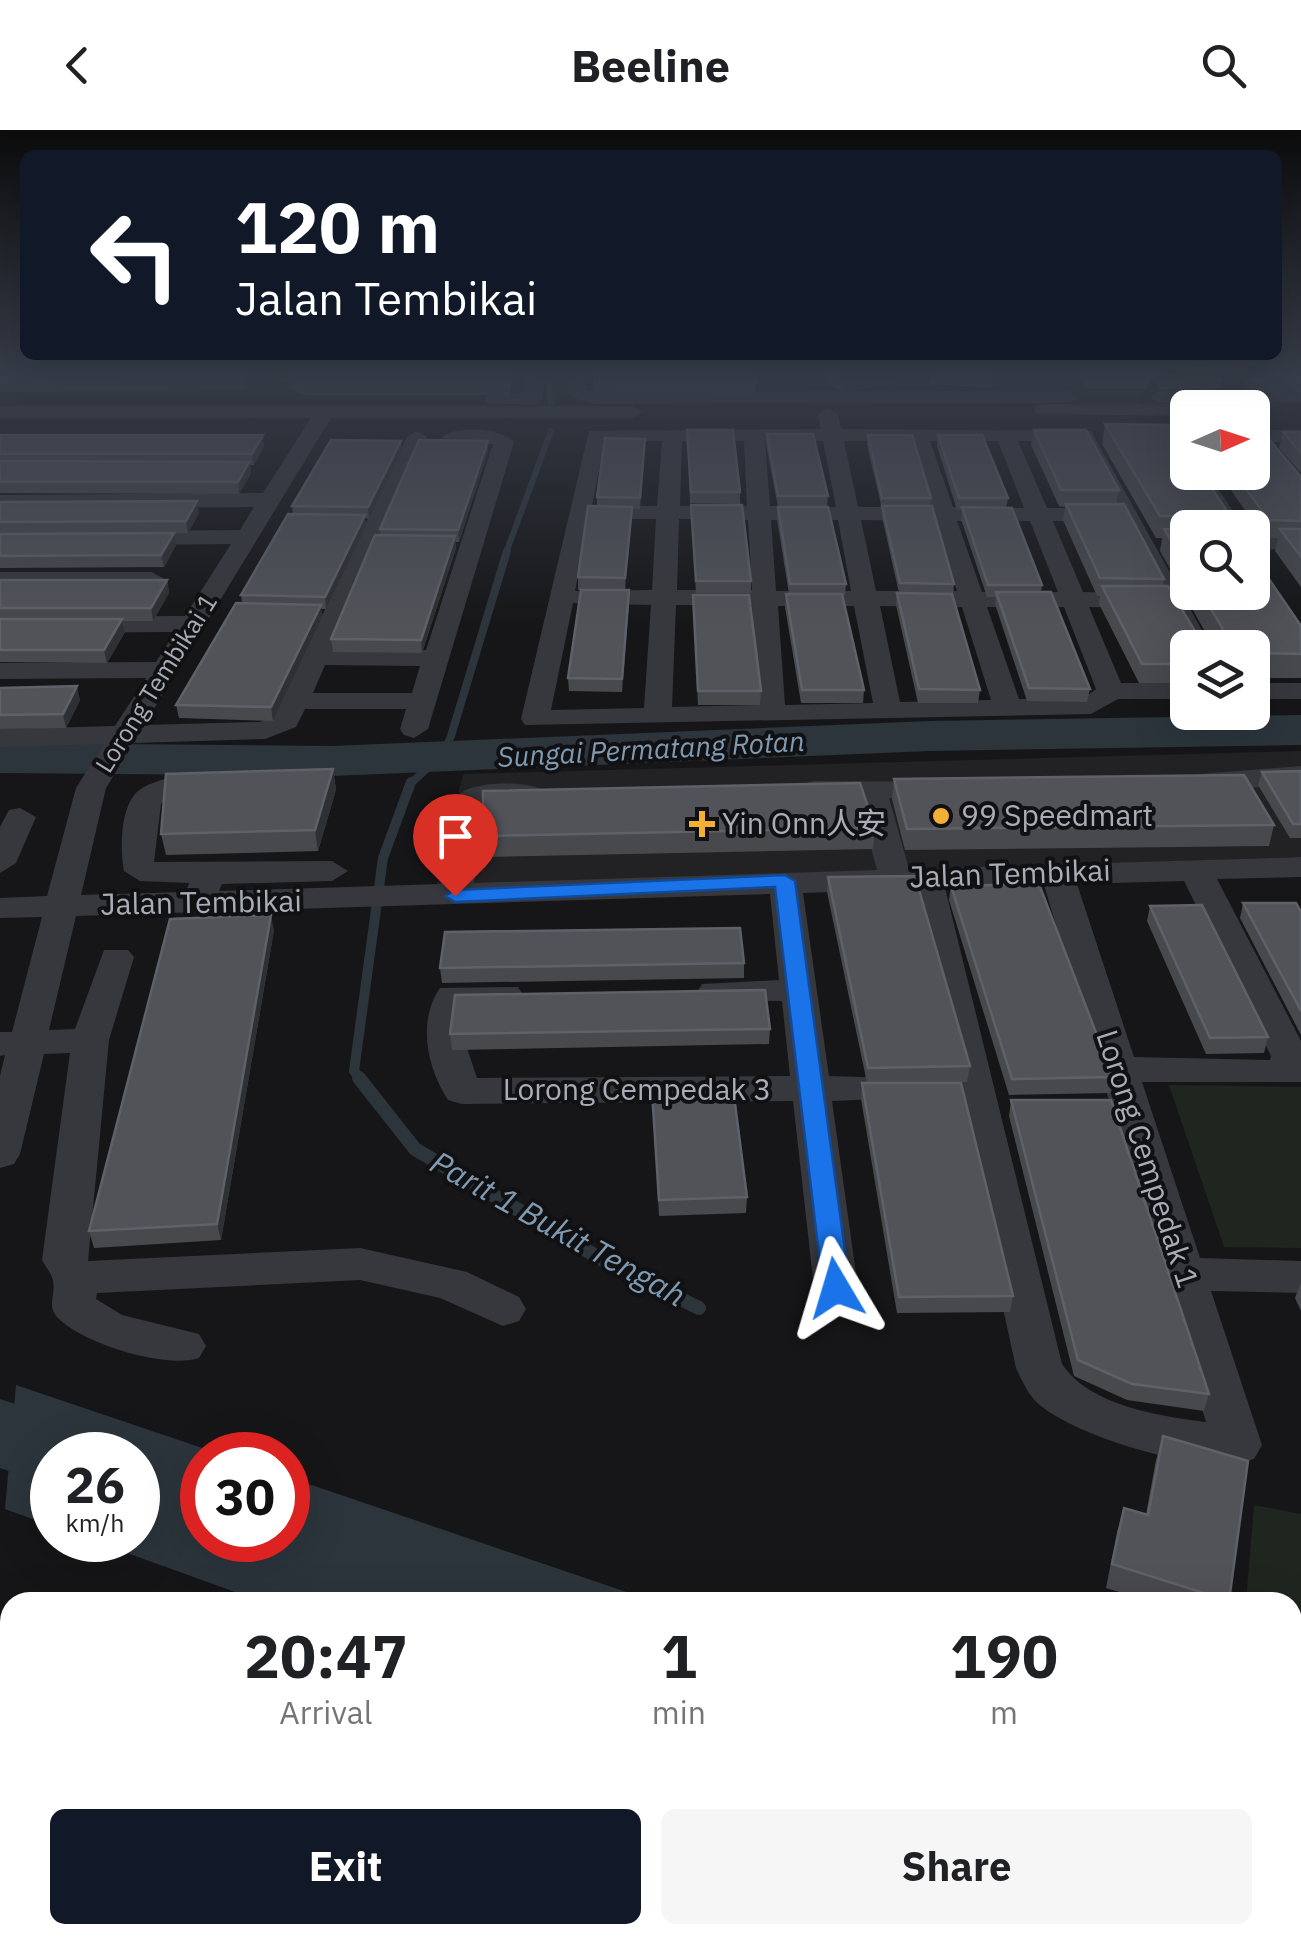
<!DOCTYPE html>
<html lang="en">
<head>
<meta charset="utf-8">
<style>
	body { margin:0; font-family:"IBM Plex Sans","Noto Sans SC",sans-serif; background:#f6f6f6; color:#202124; height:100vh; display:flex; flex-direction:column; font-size:38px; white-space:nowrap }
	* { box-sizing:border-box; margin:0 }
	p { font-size:32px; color:#757577 }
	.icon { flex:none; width:55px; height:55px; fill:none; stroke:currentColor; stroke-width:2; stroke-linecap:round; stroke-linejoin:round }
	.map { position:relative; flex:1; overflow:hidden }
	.details { position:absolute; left:0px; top:1462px; width:1302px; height:352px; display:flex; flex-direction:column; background:#fff; border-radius:30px 30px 0 0; box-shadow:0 10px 40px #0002 }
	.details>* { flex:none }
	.guide { position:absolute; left:20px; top:20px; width:1262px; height:210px; border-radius:15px; box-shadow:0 10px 40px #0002; background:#111827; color:#fff; overflow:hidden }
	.needle { width:65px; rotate:87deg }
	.buttons { position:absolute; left:1170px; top:260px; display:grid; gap:20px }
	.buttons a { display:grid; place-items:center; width:100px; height:100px; border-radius:15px; background:#fff; box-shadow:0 10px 40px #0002; font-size:50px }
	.speed { position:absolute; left:30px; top:1302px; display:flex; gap:20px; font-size:50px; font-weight:700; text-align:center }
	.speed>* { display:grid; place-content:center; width:130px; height:130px; border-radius:50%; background:#fff; box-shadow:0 10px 40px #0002; line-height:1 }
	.speed small { font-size:25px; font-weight:400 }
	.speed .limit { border:15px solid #d22; background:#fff; color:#111 }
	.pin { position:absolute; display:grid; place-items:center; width:85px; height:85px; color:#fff; margin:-102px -42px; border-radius:50% 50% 50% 0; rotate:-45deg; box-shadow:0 0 10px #0007 }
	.pin .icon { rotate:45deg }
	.me { position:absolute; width:110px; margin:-55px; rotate:353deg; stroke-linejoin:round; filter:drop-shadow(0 0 8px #0008) }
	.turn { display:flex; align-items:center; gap:35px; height:210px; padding:0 50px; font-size:45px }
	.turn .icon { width:130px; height:130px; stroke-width:2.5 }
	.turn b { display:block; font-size:70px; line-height:85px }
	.eta { display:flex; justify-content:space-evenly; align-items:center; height:170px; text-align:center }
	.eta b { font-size:60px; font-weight:700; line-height:70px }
	.button { display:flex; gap:20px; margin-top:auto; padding:20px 50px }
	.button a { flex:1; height:115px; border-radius:15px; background:#111827; color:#fff; font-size:40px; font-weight:700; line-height:115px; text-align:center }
	.button a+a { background:#f6f6f6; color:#202124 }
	header { display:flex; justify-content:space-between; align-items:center; height:130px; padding:0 50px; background:#fff; font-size:45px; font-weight:700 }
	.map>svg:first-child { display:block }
</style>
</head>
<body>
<header><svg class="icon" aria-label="back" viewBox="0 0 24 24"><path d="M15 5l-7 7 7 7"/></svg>Beeline<svg class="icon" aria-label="search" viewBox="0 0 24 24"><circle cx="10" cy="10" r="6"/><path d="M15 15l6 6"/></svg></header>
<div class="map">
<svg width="1301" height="1813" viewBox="0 0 1301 1813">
	<rect width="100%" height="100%" fill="#161618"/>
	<path fill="#222225" d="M1301 621V727L436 756 463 644Z"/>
	<path fill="#1e261f" d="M1169 955 1301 957V1118L1224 1117Z
		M1254 1375 1301 1384V1500L1293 1499 1292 1472H1246Z"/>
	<path fill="#2c353c" d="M16 1255 223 1325H202V1410H288V1347L656 1472H263L91 1410H138V1325H52V1396L5 1379Z
		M1293 1697 1301 1700V1813H1172L1154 1805H1292Z"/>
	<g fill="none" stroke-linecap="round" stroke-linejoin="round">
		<path stroke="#2c353c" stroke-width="6" d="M548 241 551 274
			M506 423 551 301"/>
		<path stroke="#2c353c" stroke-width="8" d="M410 654 443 624 451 606 507 421"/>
		<path stroke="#2c353c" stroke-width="10" d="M361 950 354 941 383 728 411 652"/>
		<path stroke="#2c353c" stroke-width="14" d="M359 948 415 1019 608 1133 699 1178"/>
		<path stroke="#2c353c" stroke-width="16" d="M1106 1805 1108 1813"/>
		<path fill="#2c353c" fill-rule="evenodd" d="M1301 585V615L930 621 332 646 0 643V613L332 616 930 591Z
			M0 1269 93 1300 106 1325H52V1356L0 1338Z"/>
		<path fill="#37383d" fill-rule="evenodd" d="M269 241H347L349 244 340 250 276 251 269 249Z
			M458 241H542L543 269 533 275 485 273V265L524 263 525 250H465L458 248Z
			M568 241H586L587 260 595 262 1069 261 1079 267 1069 273 593 274 571 267Z
			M1301 260V272L1159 273 1149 267 1159 261Z
			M1042 274H1188L1196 278H1188V286L1035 284V276Z
			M0 276H632L642 282 632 288H331L144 595 260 592 274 586 407 307 417 301 427 307 332 519 426 520 493 314 452 313 442 307C457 295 501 298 514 312L428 599 414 608 404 605 400 599 406 579H305L296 597 265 609 134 613 106 658 81 765 186 762 189 753 140 751 124 741C120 721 120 681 135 664 150 647 215 635 229 654L225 660 172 666 161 674 154 732 332 731 348 741 332 751 222 754 219 761 441 754 458 666C469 650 538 649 549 665L534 674 487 675 474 753 877 740 858 668 803 666 799 660 803 654 814 651 955 652 959 658 955 664 889 668 909 739 1301 727V747L1217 749 1301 911V952H1142L1200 1128 1301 1131V1163L1211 1161 1262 1315 1254 1329C1204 1346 1083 1309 1041 1276 1029 1267 1022 1251 1016 1238L912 759 803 763 829 946 925 949 930 958 925 967 832 971 858 1158 852 1170 836 1174 820 1170 814 1158 793 971 462 974 448 970C427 938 417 891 440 858L518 857 523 865 518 873 468 877 462 903 477 948 790 946 782 871 702 870 697 862 702 854 779 850 770 764 76 786 49 900 75 899 104 820H128L134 827 109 910 88 1131 360 1118 467 1142 519 1167 526 1179 519 1191 503 1196 440 1168 360 1150 97 1163 96 1169 122 1185 199 1204 206 1216 199 1228C166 1239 83 1214 58 1188 46 1176 56 1165 53 1151 52 1144 45 1136 42 1130L70 923 44 924 20 1024 14 1034 0 1038V946L5 925 0 926V902H12L42 787 0 788V768L47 766 76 658 104 614 0 617V599L115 596 146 548 0 549V533L156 532 175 502 0 503V487L185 486 231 414 123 415 111 408 123 401 240 400 254 377 0 379V365L263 363 311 288H0ZM325 535 420 536 412 563H313ZM1184 751 1271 926 1270 930 1134 927 1077 754ZM1044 755 1206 1292C1159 1286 1090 1276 1062 1234L945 758Z
			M828 278 838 284 841 299 1091 301 1212 518 1188 520 1161 472 1150 478 1089 477 1121 553H1188V569H1118L1091 584 525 595 521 589 589 301 821 299 818 284ZM605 311H662L657 376 592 375ZM682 311H744L747 376H680ZM765 311H823L836 377 770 376ZM844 311H909L930 377H858ZM930 311H998L1024 378 953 377ZM1018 311H1077L1112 378H1047ZM589 389H656L652 460 575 461ZM679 389 748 390 752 460H677ZM771 390H838L851 461H776ZM861 390 935 391 957 461H876ZM957 391H1030L1058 462H982ZM1053 391H1119L1158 464 1083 462ZM573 473 651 475 644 578 551 580ZM676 475H752L757 575 672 577ZM778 476H854L873 573 785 575ZM880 476 962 477 991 570 900 572ZM987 477H1064L1096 559 1084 568 1019 569Z
			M1252 300H1301V312H1252Z
			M1171 301H1188V313L1164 311 1161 307Z
			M1188 339V342H1207L1244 398H1221L1185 342Z
			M1252 405 1301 406V420L1252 419Z
			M0 442H152L164 449 152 456H0Z
			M1252 553H1301V569H1252Z
			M1301 636V654L1199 662 1184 653 1199 644Z
			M20 678 36 687 16 733 0 743V697L9 680Z"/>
	</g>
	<path fill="#47494d" d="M293 241H514L513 242 510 265H307L289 259 288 249Z
		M595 241 756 253 755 263 594 264Z
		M813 241H897L896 255 841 261Z
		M931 241H997L992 258 930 254Z
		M1077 241H1144L1149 249 1147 259H1087Z
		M1147 241H1214L1221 250 1219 260 1159 259Z
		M1235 241H1301V262L1251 261Z
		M0 246 250 248 244 260 0 262Z
		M1105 294 1231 387 1229 398H1188V462H1252L1301 496V548H1252V518H1214L1160 421 1162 408H1156L1102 314Z
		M687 300 740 362V374L690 373Z
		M1034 300 1119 360 1116 374 1164 449 1163 456 1188 518V553H1139L1099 474 1100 466H1097L1063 390 1065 377 1059 376 1031 315Z
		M1283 302H1301V343L1279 318Z
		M767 304 828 366 827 377 846 454 845 466H843L864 560 863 573H801L785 477 786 464H789L777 389 778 377 766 314Z
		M0 305 264 316 254 335H250L251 343 239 364 0 363Z
		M868 305 931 368 930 376 954 454 953 466 980 560 978 573H918L896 475 897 463H899L882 387V379L867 315Z
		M938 305 1008 368 1006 378 1042 455 1041 462 1090 559 1087 572 1027 571 995 474 996 467H987L961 389 962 380H957L937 316Z
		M645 309 640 379H632L625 460H578V447L597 376V367Z
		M488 311V321L459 412H455L456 418 422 523 333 522 331 509 381 405 380 399Z
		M402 322 369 389 365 388 366 397 326 479H321L322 488 273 591 179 588 176 575 242 473 241 465 293 384 292 376Z
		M1218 342H1252L1301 347V457L1275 421 1278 408H1265Z
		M0 372 199 383 188 403 0 404Z
		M691 375 751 451V463H696Z
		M0 404 176 415 164 437 0 438Z
		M0 450H167L169 463 153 491H123L125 502 107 533 0 532Z
		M693 465 761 561 760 575H698Z
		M629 473 622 562 569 561 568 548Z
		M0 558 80 570 66 598 0 599Z
		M333 639 336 660 318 721 166 725 161 704Z
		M1301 641V708H1290L1258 655 1262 642Z
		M894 649 1274 695 1269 716 905 720 892 669Z
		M875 698 873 719 485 727 483 706Z
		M828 747 970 936 967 952 867 953 827 762Z
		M951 756 1113 947 1110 963 1009 965 949 770Z
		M1243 773 1301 782V905L1240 788Z
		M1150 776 1268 907 1264 923 1206 924 1147 791Z
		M274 800 221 1110 94 1118 89 1101Z
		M744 833V848L442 853 440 838Z
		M770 899 769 914 452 920 450 904Z
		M862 953 1013 1166 1010 1182 897 1183 861 969Z
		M652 961 747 1067 746 1083 659 1086Z
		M1011 970 1209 1264 1204 1281 1127 1270 1074 1246 1009 986Z
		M1301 1152V1181L1295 1168Z
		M1163 1306 1248 1331 1228 1472H1152L1106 1458 1117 1402 1124 1378 1146 1384 1156 1330Z"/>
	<path fill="#2f3033" d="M247 241H249L250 248 244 260 242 250Z
		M842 241H897L896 255 841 261Z
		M263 305 264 316 254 335 252 324Z
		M401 311 402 322 369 389 368 377Z
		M488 311V321L459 412 458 400Z
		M249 332 251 343 239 364 238 352Z
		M197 371 199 383 188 403 186 391Z
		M632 377V388L625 460V448Z
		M365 385 366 397 326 479 325 467Z
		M174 403 176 415 164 437 161 425Z
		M455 406 456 418 422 523 421 510Z
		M167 450 169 463 153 491 151 478Z
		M629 460V473L622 562V549Z
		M321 475 322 488 273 591 271 577Z
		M122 489 125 502 107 533 104 520Z
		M77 556 80 570 66 598 63 584Z
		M333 639 336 660 318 721 315 700Z
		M271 785 274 800 221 1110 217 1094Z"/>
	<path fill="#525359" stroke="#5f6168" stroke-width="2.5" d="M4 241H247L242 250 0 252V246Z
		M293 241H512L510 255H305L288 249Z
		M595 241H753L756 253 594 254Z
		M1085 241H1144L1149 249 1089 248Z
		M1155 241H1214L1221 250 1161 249Z
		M1245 241H1301V252L1254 251Z
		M1105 294 1168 295 1188 323V342H1201L1231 387 1160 386Z
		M687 300H733L740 362H691Z
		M1034 300H1086L1119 360H1061Z
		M1283 302H1301V323Z
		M1252 303H1264L1301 347V391L1269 390 1233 342H1252Z
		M767 304H813L828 366H778Z
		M0 305H263L252 324H0Z
		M868 305H912L931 368H882Z
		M938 305H982L1008 368H959Z
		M605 308 645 309 640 368 597 367Z
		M331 310 401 311 368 377 292 376Z
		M419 310 488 311 458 400 380 399Z
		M0 331 249 332 238 352H0Z
		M197 371 186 391 0 392V372Z
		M1066 374H1124L1164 449 1100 448Z
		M691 375H742L751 451H696Z
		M588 376 632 377 625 448 578 447Z
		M882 376H932L954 454 900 453Z
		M778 377H828L846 454H790Z
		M962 377 1012 378 1042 455H988Z
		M288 384 365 385 325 467 241 465Z
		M1164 399H1188V439Z
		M1280 399H1301V427Z
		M174 403 161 425 0 426V404Z
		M375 405 455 406 421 510 331 509Z
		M1252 424 1301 496V524L1252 523V518H1234L1201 462H1252Z
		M0 450H167L151 478H0Z
		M1102 456H1168L1205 518H1188V534H1142Z
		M581 460H629L622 549 568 548Z
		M996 462H1051L1090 559 1029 558Z
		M897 463 952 464 980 560 919 559Z
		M786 464H842L864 560H802Z
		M693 465H749L761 561H698Z
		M236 473 321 475 271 577 176 575Z
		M0 489H122L104 520H0Z
		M77 556 63 584 0 585V558Z
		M333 639 315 700 161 704 166 644Z
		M1301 641V694H1293L1262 642Z
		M1244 645 1274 695 907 699 894 649Z
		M860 653 875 698 483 706V661Z
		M915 746 970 936 868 938 828 747Z
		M1039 754 1113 947 1012 949 951 756Z
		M1243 773H1296L1301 782V881Z
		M1202 775 1268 907 1210 908 1150 776Z
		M271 785 217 1094 89 1101 170 789Z
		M740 798 744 833 440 838 445 802Z
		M765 860 770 899 450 904 455 865Z
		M862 953H961L1013 1166 899 1167Z
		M733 958 747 1067 659 1070 652 961Z
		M1011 970H1111L1209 1264 1132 1254 1078 1230Z
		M1163 1306 1248 1331 1229 1471 1112 1434 1124 1378 1148 1385Z
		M262 1805H571L590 1813H258Z"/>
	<linearGradient id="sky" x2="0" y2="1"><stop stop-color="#0c0c0d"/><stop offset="0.49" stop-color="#363c48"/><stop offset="1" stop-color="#363c48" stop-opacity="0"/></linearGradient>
	<rect width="1301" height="495" fill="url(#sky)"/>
	<path fill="#1a73e8" stroke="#114b97" stroke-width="2.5" d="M785 745 795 751 850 1158 836 1168 823 1158 775 757 455 772 445 766 455 760Z"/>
	<g fill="#f2b134" stroke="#111113" stroke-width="4">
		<circle cx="941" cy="686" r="10"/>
		<path d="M697 679h10v10h10v10h-10v10h-10v-10h-10v-10h10z"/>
	</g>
	<g text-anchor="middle" stroke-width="8" stroke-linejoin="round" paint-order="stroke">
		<g font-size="25" fill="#a8adb8" stroke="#111113">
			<text transform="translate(156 553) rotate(-58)" y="9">Lorong Tembikai 1</text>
		</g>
		<g font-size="28" font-style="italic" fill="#7f9bb3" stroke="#111113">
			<text transform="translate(651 619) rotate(-3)" y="10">Sungai Permatang Rotan</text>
		</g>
		<g font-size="30" fill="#a8adb8" stroke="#111113" text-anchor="start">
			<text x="961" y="696">99 Speedmart</text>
			<text x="722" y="704">Yin Onn人安</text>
		</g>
		<g font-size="30" fill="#a8adb8" stroke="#111113">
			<text transform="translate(1010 744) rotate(-2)" y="10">Jalan Tembikai</text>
			<text transform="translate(201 773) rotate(-1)" y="10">Jalan Tembikai</text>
			<text x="637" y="970">Lorong Cempedak 3</text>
			<text transform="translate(1147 1029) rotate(72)" y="10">Lorong Cempedak 1</text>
		</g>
		<g font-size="32" font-style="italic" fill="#7f9bb3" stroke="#111113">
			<text transform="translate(558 1099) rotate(29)" y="11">Parit 1 Bukit Tengah</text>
		</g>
	</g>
</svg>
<div class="buttons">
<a><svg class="needle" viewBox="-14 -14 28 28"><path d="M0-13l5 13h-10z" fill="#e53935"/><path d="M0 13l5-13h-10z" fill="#757577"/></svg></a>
<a><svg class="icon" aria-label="search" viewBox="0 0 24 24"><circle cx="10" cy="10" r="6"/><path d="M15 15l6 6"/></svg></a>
<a><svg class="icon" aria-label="layers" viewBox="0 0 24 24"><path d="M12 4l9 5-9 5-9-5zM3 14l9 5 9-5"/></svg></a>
</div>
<div class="speed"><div>26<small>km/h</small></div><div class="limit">30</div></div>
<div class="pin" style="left:455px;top:766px;background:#d93025"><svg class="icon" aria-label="arrive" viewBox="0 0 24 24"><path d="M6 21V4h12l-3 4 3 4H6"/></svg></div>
<svg class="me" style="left:836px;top:1158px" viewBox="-20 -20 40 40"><path d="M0-17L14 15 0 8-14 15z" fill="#1a73e8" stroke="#fff" stroke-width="4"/></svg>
<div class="guide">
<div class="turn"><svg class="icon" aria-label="left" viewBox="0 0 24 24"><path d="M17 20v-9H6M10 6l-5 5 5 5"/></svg><div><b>120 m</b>Jalan Tembikai</div></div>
</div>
<section class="details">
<div class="eta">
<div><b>20:47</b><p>Arrival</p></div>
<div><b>1</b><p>min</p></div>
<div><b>190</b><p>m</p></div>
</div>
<div class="button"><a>Exit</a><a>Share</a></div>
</section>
</div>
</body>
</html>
